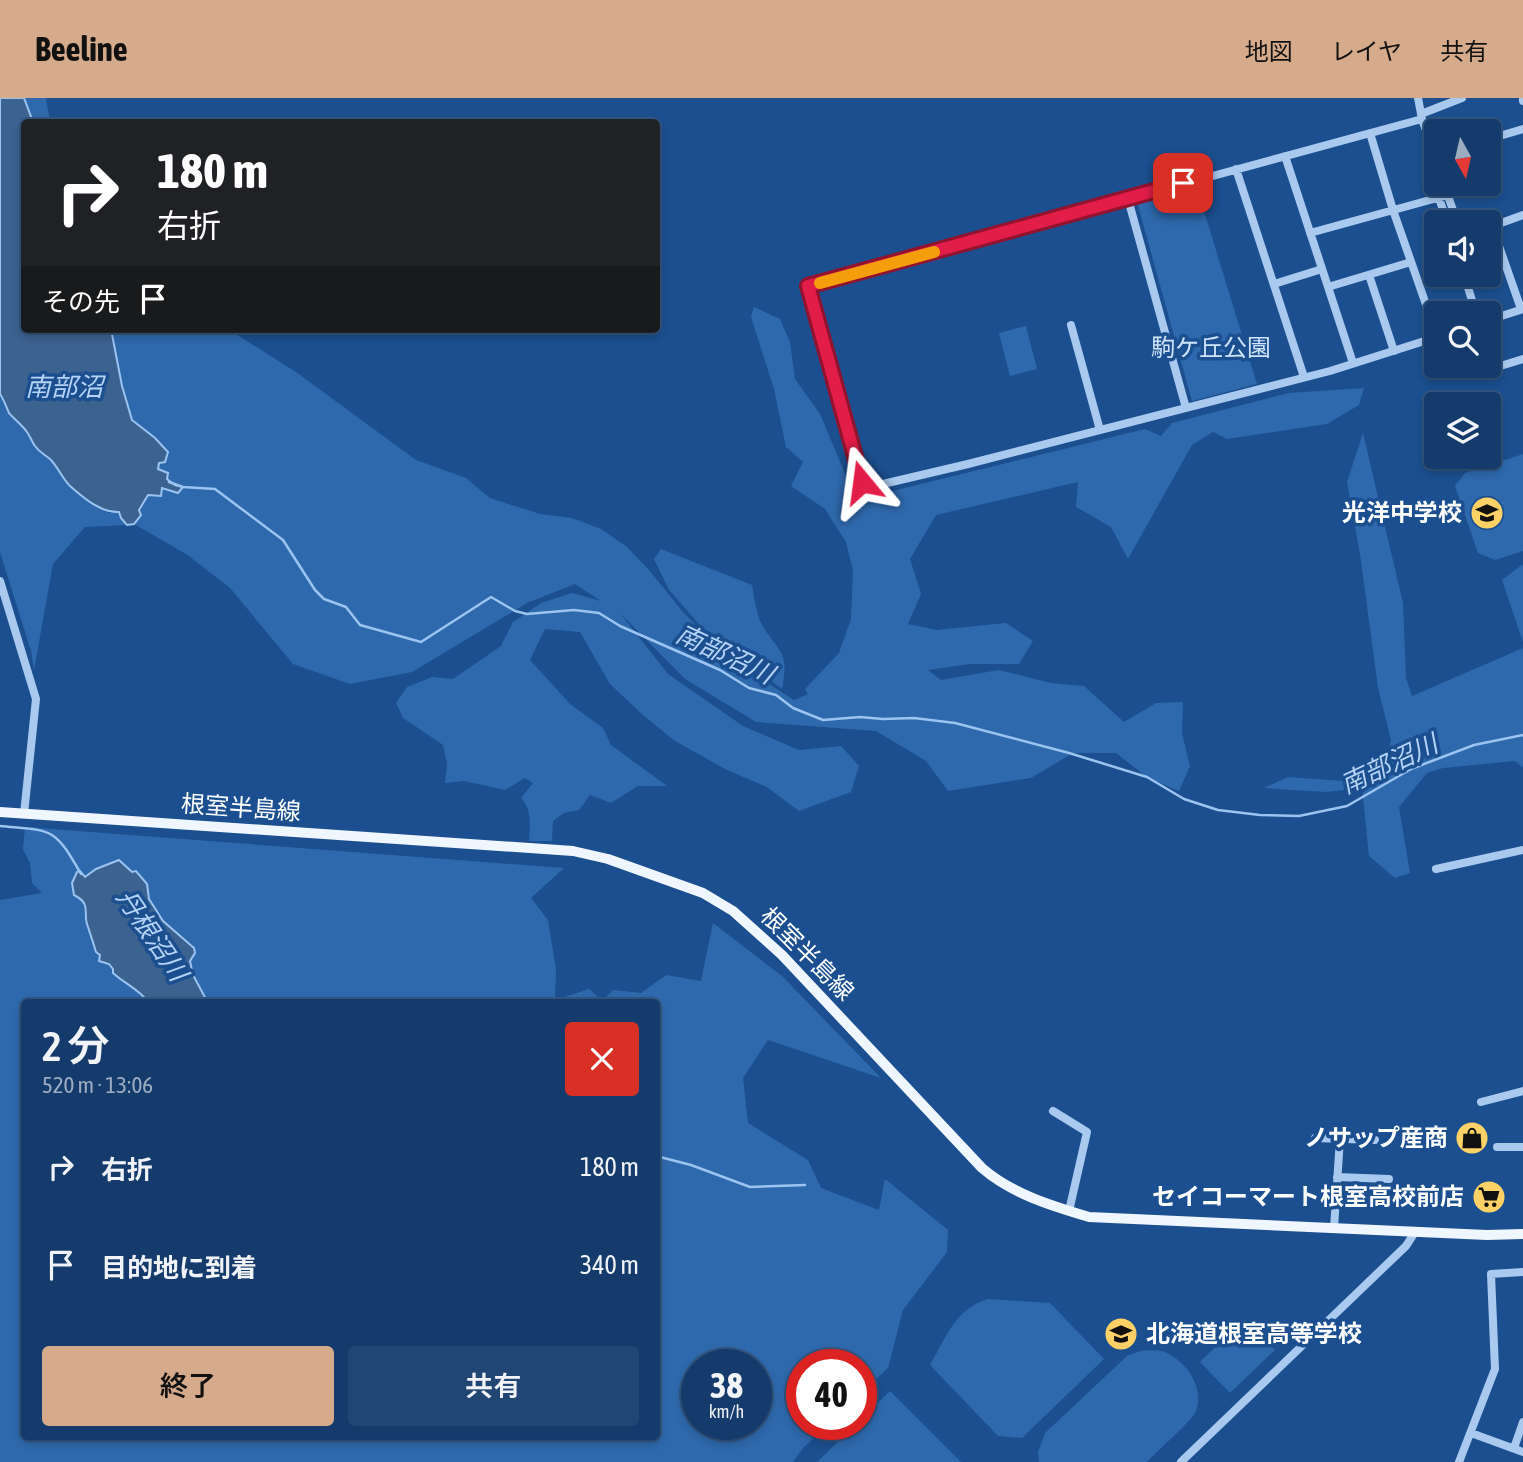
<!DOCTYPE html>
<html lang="ja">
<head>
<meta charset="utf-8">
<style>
	body { margin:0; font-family:"Asap Condensed","Noto Sans JP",sans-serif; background:#214673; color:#f1f3f6; height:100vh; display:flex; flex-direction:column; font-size:26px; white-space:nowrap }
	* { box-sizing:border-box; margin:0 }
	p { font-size:23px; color:#9dadc1 }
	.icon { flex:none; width:38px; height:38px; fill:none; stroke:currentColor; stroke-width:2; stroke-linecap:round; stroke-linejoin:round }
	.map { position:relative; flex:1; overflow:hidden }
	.side { position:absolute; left:21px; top:901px; width:639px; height:441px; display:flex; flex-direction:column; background:#143b6b; border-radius:7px; box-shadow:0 4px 10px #0003,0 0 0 2px #33557e }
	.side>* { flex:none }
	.guide { position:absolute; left:21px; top:21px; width:639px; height:214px; border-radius:7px; box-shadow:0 4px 10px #0003,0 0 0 2px #33557e; background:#202124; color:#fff; overflow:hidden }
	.needle { width:46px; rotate:172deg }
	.fabs { position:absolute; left:1424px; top:21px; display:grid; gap:14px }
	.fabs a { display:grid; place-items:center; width:77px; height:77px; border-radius:7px; background:#143b6b; box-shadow:0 4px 10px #0003,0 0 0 2px #33557e; font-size:35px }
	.speed { position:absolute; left:681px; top:1251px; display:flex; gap:14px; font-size:35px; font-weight:700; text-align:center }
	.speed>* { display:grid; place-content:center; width:91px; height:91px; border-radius:50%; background:#143b6b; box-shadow:0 4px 10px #0003,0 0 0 2px #33557e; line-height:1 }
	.speed small { font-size:18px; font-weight:400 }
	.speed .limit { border:10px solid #d22; background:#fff; color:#111 }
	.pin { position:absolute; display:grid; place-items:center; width:60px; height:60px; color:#fff; margin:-30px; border-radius:14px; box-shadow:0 4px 10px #0006 }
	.me { position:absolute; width:77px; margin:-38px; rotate:344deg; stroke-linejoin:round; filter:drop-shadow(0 0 5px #0008) }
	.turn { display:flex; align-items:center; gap:24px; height:147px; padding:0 21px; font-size:32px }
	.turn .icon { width:91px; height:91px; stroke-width:2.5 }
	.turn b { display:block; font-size:49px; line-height:60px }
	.then { display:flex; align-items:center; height:66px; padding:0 21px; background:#0003; gap:14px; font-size:26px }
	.round { display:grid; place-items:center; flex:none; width:74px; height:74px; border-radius:7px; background:#214673 }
	.head { display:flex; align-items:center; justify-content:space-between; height:119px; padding:0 21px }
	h1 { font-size:42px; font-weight:600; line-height:52px }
	.button { display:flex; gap:14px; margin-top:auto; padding:14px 21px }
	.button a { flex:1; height:80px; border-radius:7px; background:#d6ab8b; color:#111; font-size:28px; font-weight:600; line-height:80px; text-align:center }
	.button a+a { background:#214673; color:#f1f3f6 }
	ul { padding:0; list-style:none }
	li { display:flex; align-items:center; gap:21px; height:98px; padding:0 21px }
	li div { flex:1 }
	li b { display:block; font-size:26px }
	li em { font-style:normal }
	header { display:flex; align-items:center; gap:42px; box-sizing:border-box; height:98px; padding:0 35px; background:#d6ab8b; color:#111 }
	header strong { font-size:33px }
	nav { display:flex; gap:38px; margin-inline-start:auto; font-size:24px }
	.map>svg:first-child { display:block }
</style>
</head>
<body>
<header>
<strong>Beeline</strong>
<nav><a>地図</a><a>レイヤ</a><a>共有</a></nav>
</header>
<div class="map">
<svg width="1523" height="1364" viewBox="0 0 1523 1364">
	<rect width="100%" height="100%" fill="#1b4f8f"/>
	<path fill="#2e69ad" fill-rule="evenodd" d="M24 0H46L50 24H33Z
		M1196 87 1257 286 1192 303 1137 104Z
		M754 209 780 221 790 244 795 281 820 316 856 402 1145 331 1161 338 1172 325 1289 295 1364 290 1359 307 1327 326 1227 341 1213 334 1192 347 1128 461 1111 429 1076 409 1078 384 936 417 910 461 921 496 908 526 937 532 1006 525 1033 543 1019 566H970L928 572 941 582 999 572 1051 585 1084 588 1124 624 1156 605 1183 604 1182 635 1190 668 1179 693 1148 680 1116 655H1073L1031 680 948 693 926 663 876 633 756 624 685 581 620 515 668 576 743 628 799 652 841 648 859 668 851 694 799 713 767 689 727 672 675 643 644 618 610 586 580 534 545 531 530 562 570 606 603 630 611 647 667 688H638L611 705 590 697 579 712 564 715 553 723 552 743H529C530 727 532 712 521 700L533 685 525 680 505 692 464 683 445 685 447 665 443 647 403 620 396 605 407 589 432 579 453 581 501 548 513 524 541 505 572 495 601 503 575 486 527 505 412 574 350 586 293 566 230 490 186 456 134 426 141 417 139 413 148 397H155L162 389 182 388 175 387 166 381 167 375 158 371V344L132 322 122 288 111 231H228L296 274 416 362 466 380 490 400 540 416 572 420 601 431 627 449 649 472 683 514 725 557 794 602 808 596 805 591 839 555 851 521 853 472 846 444 825 411 791 388 803 364 786 349 774 291 751 219Z
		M1026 228 1037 271 1010 278 999 235Z
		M0 296 29 336 37 351 49 360 71 389 109 415 119 414 121 420 127 427 85 429 53 466 34 572 31 553 0 454Z
		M1363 335 1403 505 1406 580 1412 598 1523 550V670L1515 663 1443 670 1427 675 1399 709 1410 775 1395 780 1369 758 1362 690 1326 694 1264 690 1288 679 1343 683 1382 675 1391 642 1378 590 1360 456 1347 384Z
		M1523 356V453L1495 462 1478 455 1455 388 1465 375Z
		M661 451 752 487C754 498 756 514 761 525 778 555 790 551 782 591L706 534 669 492 654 461Z
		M1523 466V544L1502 482Z
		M25 729 564 770 531 800 548 822 556 871 555 902 589 891 602 903 613 892 641 895 666 877 701 883 713 825 782 878 881 980 768 942 743 980 748 1025 808 1062 821 1090 879 1112 885 1081 948 1132 947 1154 903 1212 888 1270 861 1295V1267H802V1326L828 1327 803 1350 793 1364H0V802L42 795 32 785 30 765 23 751ZM24 905H656V1339H24ZM696 1267H756V1326H696Z
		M988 1201 1050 1205 1104 1261 1022 1340 998 1338 930 1267C947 1238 955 1211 988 1201Z
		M1244 1221 1275 1252 1230 1295 1200 1264Z
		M1145 1252C1150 1253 1157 1252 1162 1253 1185 1261 1205 1288 1196 1313 1192 1323 1156 1354 1147 1364H1039L1038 1354 1045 1335 1128 1257Z
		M890 1293 961 1364H817L855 1327 861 1326V1321Z"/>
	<path fill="#3c6290" stroke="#9cc4f0" stroke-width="2" d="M0 0H24L33 24H24V231H111L122 288 132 322 155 340 168 354 165 364 159 365 158 371 168 375 167 381 175 387 183 389 178 395 162 390 161 398 148 397 139 412 141 417 134 426 127 427 121 420 119 414C100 415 83 399 70 388 62 380 58 369 50 361 44 356 40 355 35 348 32 344 30 338 27 334 23 328 11 318 9 315 6 308 4 302 0 296Z
		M119 762 132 774 136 773 147 786 149 801 163 823 194 850 195 855 190 863 193 877 208 905H149C139 891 125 886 113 875V871L109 866 99 863 100 857 96 854C93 844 90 835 87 826 83 815 92 806 74 797L72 785 77 774 80 773 85 779 96 771Z"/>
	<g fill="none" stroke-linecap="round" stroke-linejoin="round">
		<path stroke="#9cc4f0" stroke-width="2.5" d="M169 384 183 389 215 391 283 442 315 492 324 501 346 509 360 527 421 544 491 499 515 513 527 516 574 512 599 515 620 528 720 572 749 590 776 597 793 610 823 622 860 619 883 621 914 620 955 625 1069 655 1147 679 1184 701 1218 712 1260 717 1299 718 1347 708 1411 671 1474 647 1523 637
			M0 728C52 733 54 728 81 776
			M656 1058 691 1067 750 1089 805 1087"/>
		<path stroke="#a9c9ee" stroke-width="8" d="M1418 0 1422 21 1437 64
			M1523 0V3
			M1421 16 1462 0
			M1422 21 808 188 862 384 866 390 968 366 1330 273 1437 239
			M1370 35 1393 112 1437 238
			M1489 41 1523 31
			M1285 58 1353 265
			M1236 71 1304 279
			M1444 86 1457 124
			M1439 100 1447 124
			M1128 101 1186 310
			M1492 128 1521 211
			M1490 129 1523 117
			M1310 135 1448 97
			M1369 177 1394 253
			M1464 177 1476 215
			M1274 186 1322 171
			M1328 189 1411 164
			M1489 222 1523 211
			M1071 227 1100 332
			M1489 250 1497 269 1523 261
			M0 483 36 601 24 716
			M1436 771 1523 752
			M1481 1004 1523 993
			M1053 1013 1087 1034 1069 1113
			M1315 1040 1375 1042
			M1497 1049H1523
			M1337 1079 1389 1081
			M1334 1130 1340 1041
			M1471 1335 1523 1354
			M1514 1350 1523 1324
			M1181 1364 1406 1148 1415 1134
			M1459 1364 1495 1271 1491 1176 1523 1174"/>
		<path stroke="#f0f6ff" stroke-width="10" d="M0 714 573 753 608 761 703 795 733 813 782 857 982 1070C1012 1096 1052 1108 1089 1119L1487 1137 1523 1136"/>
	</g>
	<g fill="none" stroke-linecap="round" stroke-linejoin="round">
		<defs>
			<path id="route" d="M862 384 808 188 1183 85"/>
		</defs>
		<use href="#route" stroke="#92132f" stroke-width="18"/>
		<use href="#route" stroke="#e11d48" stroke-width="12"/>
		<path stroke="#f59e0b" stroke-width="12" d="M820 185 934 154"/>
	</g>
	<defs>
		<symbol id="school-disc" viewBox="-11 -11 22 22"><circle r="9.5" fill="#ffd166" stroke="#1b4f8f"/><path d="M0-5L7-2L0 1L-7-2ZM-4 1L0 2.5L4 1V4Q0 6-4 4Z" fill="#111"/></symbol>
		<symbol id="shop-disc" viewBox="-11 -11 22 22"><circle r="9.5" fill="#ffd166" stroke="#1b4f8f"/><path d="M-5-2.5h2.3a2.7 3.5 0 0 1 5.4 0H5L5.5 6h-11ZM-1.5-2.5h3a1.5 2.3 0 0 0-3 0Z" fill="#111"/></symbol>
		<symbol id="supermarket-disc" viewBox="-11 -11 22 22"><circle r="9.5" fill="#ffd166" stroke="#1b4f8f"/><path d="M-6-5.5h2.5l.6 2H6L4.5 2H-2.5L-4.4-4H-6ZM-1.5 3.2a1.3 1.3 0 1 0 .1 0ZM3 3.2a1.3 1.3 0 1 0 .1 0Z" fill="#111"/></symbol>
	</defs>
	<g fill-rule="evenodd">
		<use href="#school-disc" x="1468" y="396" width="38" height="38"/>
		<use href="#shop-disc" x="1453" y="1021" width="38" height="38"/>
		<use href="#supermarket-disc" x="1470" y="1080" width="38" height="38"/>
		<use href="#school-disc" x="1102" y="1217" width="38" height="38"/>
	</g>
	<g text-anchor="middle" stroke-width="7" stroke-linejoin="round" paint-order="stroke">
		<g font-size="24" fill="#cfe3fa" stroke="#1b4f8f">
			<text x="1211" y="258">駒ケ丘公園</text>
		</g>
		<g font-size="24" font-weight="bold" fill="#fff" stroke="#1b4f8f" text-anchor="end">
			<text x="1462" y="423">光洋中学校</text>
			<text x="1448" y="1048">ノサップ産商</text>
			<text x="1464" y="1107">セイコーマート根室高校前店</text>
			<text x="1146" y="1244" text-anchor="start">北海道根室高等学校</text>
		</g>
		<g font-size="24" fill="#fff" stroke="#1b4f8f">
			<text transform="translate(241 710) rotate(4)" y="8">根室半島線</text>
			<text transform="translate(807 856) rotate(45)" y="8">根室半島線</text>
		</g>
		<g font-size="26" font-style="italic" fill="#b5d3f5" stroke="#1b4f8f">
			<text x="64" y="298">南部沼</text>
			<text transform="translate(725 556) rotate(25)" y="9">南部沼川</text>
			<text transform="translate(1389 666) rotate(-25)" y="9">南部沼川</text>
			<text transform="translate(152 837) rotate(56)" y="9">丹根沼川</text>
		</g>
	</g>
</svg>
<div class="fabs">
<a><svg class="needle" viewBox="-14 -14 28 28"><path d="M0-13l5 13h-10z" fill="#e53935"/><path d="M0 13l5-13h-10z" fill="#9dadc1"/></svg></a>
<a><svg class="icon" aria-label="sound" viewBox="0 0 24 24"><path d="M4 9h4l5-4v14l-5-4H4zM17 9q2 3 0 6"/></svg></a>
<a><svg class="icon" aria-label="search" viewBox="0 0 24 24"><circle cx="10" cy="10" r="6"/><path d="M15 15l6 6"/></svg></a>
<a><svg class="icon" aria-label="layers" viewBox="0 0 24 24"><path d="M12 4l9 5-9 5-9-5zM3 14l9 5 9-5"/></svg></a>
</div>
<div class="speed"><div>38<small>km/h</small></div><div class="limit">40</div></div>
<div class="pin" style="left:1183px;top:85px;background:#d93025"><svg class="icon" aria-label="arrive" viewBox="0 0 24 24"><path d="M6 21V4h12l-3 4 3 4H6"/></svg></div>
<svg class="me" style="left:862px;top:384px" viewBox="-20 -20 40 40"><path d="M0-17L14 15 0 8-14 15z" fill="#e11d48" stroke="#fff" stroke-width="4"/></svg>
<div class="guide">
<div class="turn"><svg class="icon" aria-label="right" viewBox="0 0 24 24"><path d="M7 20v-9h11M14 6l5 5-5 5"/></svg><div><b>180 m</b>右折</div></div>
<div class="then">その先<svg class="icon" aria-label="arrive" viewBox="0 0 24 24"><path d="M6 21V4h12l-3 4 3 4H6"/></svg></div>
</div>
<section class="side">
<div class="head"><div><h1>2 分</h1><p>520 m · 13:06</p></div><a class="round" style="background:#d93025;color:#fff"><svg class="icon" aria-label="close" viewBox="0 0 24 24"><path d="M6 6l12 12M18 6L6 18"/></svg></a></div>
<ul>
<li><svg class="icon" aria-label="right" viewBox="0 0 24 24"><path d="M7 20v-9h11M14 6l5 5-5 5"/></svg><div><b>右折</b></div><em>180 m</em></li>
<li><svg class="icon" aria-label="arrive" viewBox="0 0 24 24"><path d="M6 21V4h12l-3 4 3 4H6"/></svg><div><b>目的地に到着</b></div><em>340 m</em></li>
</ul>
<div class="button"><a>終了</a><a>共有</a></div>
</section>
</div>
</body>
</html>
